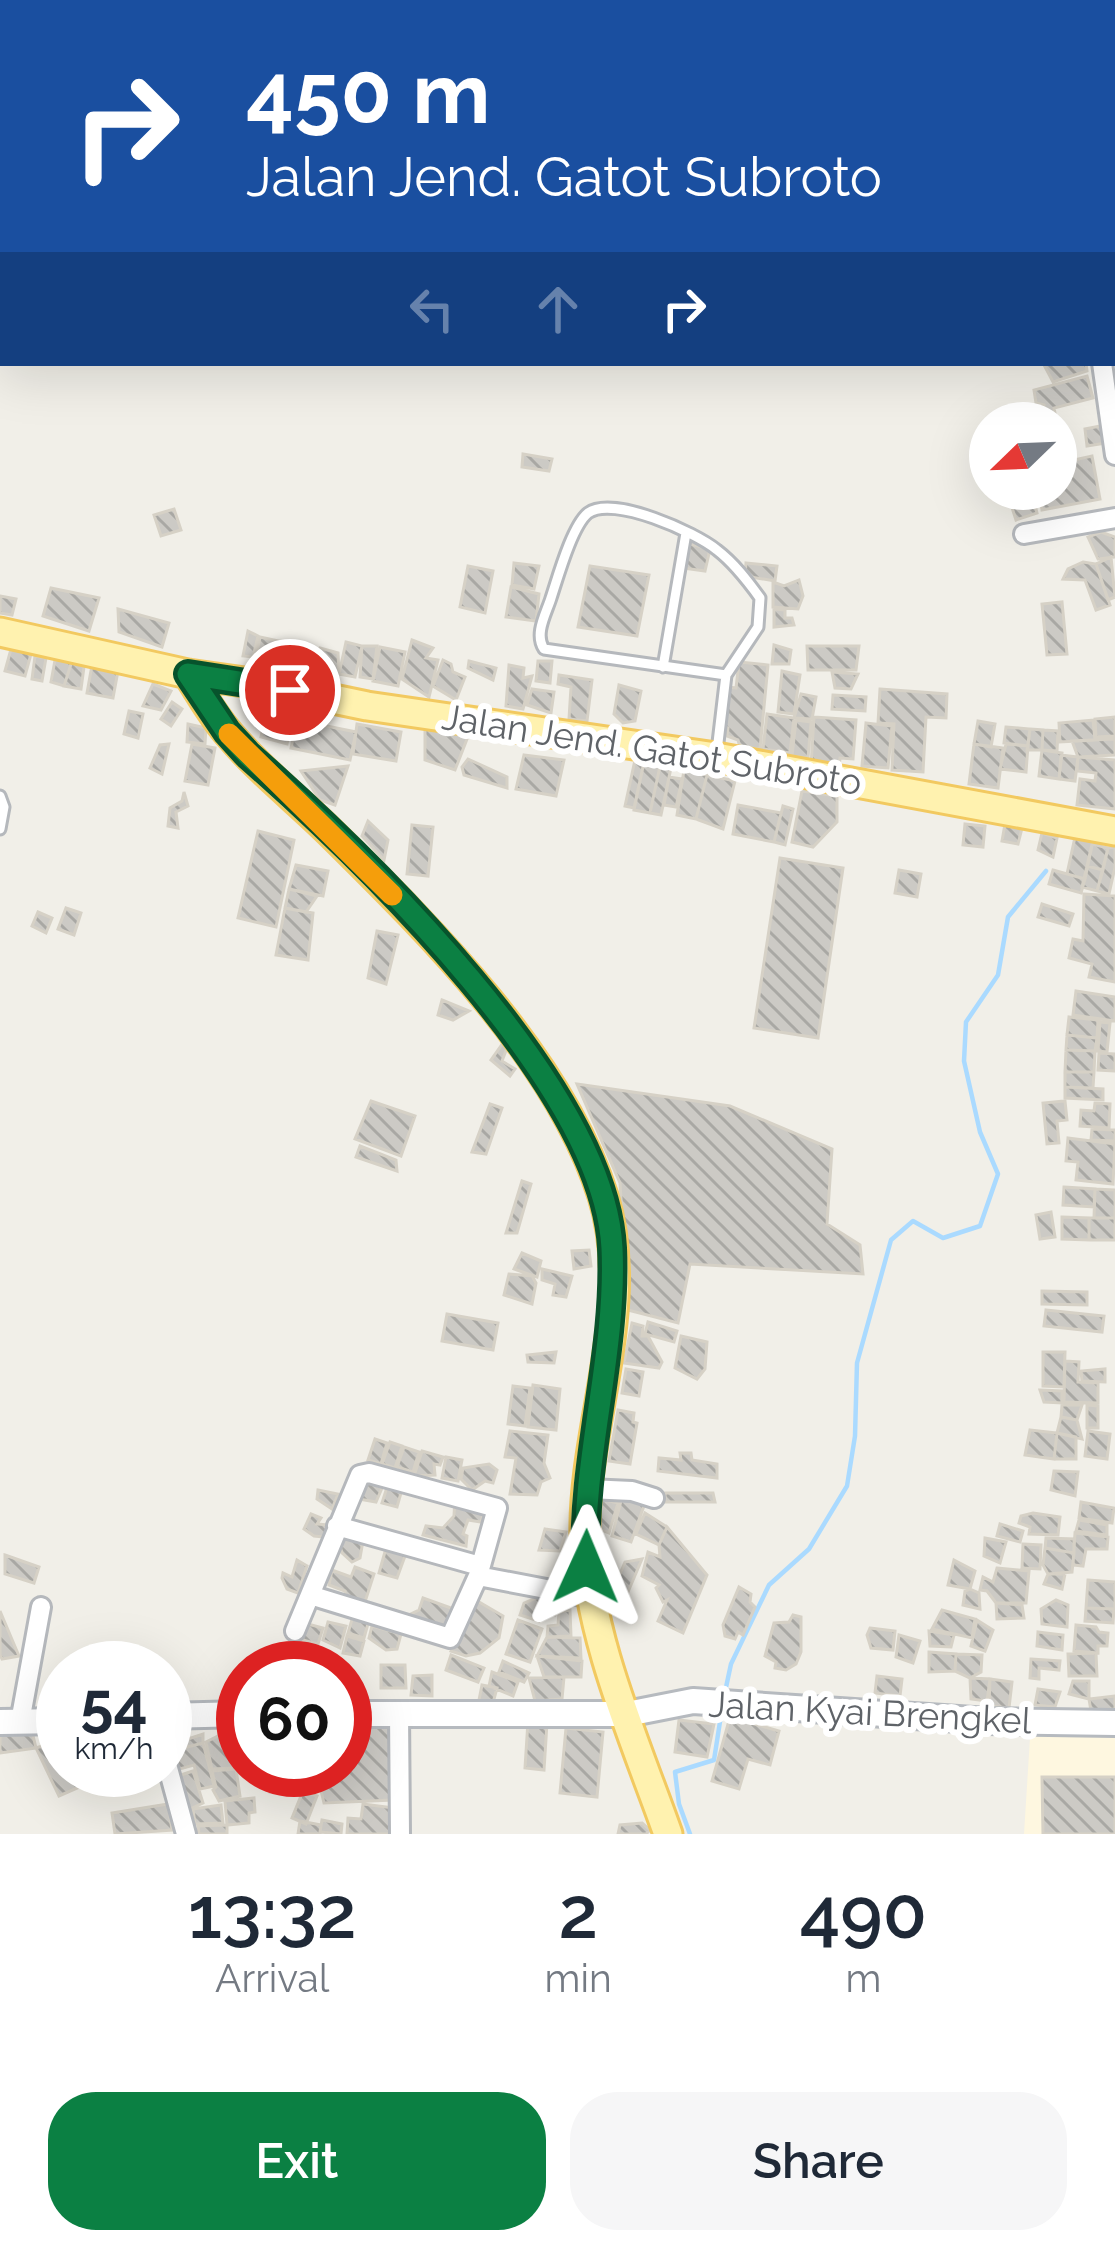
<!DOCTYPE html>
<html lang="en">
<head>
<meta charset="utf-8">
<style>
	body { margin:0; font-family:Raleway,sans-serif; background:#f6f6f7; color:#1f2937; height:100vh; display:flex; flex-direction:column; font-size:45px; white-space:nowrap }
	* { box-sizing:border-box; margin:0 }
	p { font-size:39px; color:#747a83 }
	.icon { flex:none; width:66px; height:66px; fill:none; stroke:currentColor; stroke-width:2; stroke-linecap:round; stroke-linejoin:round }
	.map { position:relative; height:1834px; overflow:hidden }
	.panel { display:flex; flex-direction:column; background:#fff; flex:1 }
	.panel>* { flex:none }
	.top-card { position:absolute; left:0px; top:0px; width:1116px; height:366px; box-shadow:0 12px 48px #0002; background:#1a4fa0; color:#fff; overflow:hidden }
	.needle { width:78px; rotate:247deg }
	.tools { position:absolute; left:969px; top:402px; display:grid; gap:24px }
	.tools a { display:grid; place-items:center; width:108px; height:108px; border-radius:50%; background:#fff; box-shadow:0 12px 48px #0002; font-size:60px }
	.speed { position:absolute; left:36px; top:1641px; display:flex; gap:24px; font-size:60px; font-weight:700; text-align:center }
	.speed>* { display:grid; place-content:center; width:156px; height:156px; border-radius:50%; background:#fff; box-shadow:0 12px 48px #0002; line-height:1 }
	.speed small { font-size:30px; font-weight:400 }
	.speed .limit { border:18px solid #d22; background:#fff; color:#111 }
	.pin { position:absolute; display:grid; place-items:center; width:102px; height:102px; color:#fff; margin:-51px; border:6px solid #fff; border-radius:50%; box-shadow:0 3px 12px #0007 }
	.me { position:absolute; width:132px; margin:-66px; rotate:1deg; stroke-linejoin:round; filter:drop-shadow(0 0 9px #0008) }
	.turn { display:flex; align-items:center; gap:42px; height:252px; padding:0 48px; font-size:54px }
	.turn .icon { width:156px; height:156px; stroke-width:2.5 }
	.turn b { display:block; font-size:84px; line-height:102px }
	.lanes { display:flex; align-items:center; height:114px; padding:0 48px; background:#0003; justify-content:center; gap:60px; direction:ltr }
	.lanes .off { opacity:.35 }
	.eta { display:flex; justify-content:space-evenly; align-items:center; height:204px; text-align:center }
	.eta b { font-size:72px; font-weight:600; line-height:84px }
	.primary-button { display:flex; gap:24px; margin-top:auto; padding:24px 48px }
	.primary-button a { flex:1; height:138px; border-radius:48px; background:#0b8043; color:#fff; font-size:48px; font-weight:600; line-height:138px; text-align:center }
	.primary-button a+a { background:#f6f6f7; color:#1f2937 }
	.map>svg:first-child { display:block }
</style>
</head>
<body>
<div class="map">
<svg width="1115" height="1834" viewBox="0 0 1115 1834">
	<defs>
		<pattern id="building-back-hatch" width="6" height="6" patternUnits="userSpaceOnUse" patternTransform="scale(3)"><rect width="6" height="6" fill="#cccac5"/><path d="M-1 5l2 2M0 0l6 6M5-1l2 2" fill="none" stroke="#a9a8a4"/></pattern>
	</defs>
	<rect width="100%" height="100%" fill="#f1efe8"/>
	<path fill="#fef7e0" d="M1031 1722H1115V1834H1024Z"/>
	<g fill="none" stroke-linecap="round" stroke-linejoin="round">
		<path stroke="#aadaff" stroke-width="4.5" d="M725 1692 731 1664 769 1585 809 1549 847 1486 855 1436 857 1363 891 1240 913 1221 943 1238 980 1226 998 1174 980 1132 964 1061 966 1022 998 975 1008 917 1046 871
			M690 1834 679 1804 675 1772 714 1760 722 1709"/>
	</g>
	<path fill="url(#building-back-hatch)" stroke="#d6d1c6" stroke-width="3" d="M1043 363H1086L1087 371 1053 382Z
		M1087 376 1093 398 1054 408 1056 418 1044 419V405L1036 403 1034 390Z
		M1105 425 1106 443 1087 446 1085 429Z
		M523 454 552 459 549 471 522 467Z
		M1092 456 1100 499 1042 510 1039 489H1056V464Z
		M1006 489H1031L1037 513 1016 520Z
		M174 509 181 530 161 536 154 515Z
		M1101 532 1115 537V557L1098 559 1088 537Z
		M686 543 710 549 705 571 683 568Z
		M1111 557 1115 597 1108 600 1096 564Z
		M1083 562 1096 564 1110 605 1096 610 1085 580 1063 579 1068 569Z
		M514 563 539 566 534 589 512 585Z
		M746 563 777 566 775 581 745 576Z
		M468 566 493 571 485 613 460 607Z
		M590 566 649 575 637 636 578 627Z
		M799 580 803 596 798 609 773 607V582L784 586Z
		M511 587 539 594 536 621 506 617Z
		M51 588 99 598 89 631 43 616Z
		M0 596 16 599 12 615 0 613Z
		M1062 602 1067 654 1047 655 1042 604Z
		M118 609 169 623 162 647 119 632Z
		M774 609 785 610V618H792L794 625 774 627Z
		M248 631 258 636 253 657 243 656Z
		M260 637 278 641 274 657 257 653Z
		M412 640 433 648 426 658 438 660 429 697 402 679Z
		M278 641 308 644 305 668 275 664Z
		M346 642 362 646 355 677 339 674Z
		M774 645 791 650 789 664H772Z
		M362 646H377L373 679 360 677Z
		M807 646H859L856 670H808Z
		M380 647 405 652 398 686 373 681Z
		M320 648 338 653 339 674 315 667Z
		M11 649 31 654 25 676 5 671Z
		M35 656 46 658 42 681 32 679Z
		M55 660 72 661 64 686 51 682Z
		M443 660 451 664 453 672 465 677 456 700 433 686Z
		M72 661 84 667 81 689 64 686Z
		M469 661 496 668 493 680 468 668Z
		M538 661H552L550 683 536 681Z
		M739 662 768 665 760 749 740 747 738 740 727 736 728 728 724 727 728 687 736 688Z
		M92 665 118 671 113 698 87 693Z
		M509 665 524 668 523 678 532 676 523 709 506 706Z
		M782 671 800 675 794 714 778 712Z
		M832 672 858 674 851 689 835 688Z
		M559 675 592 680 587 721 569 719 571 687 558 684Z
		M153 684 171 691 161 710 143 706Z
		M619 685 641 691 635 721 623 723 614 714Z
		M532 689 554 692 551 713 527 705Z
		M880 689 947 694 946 718 926 717 923 772 892 770 894 724 878 723Z
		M801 694 816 697 812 719 794 718Z
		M833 695 866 697 865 711 832 709Z
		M172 702 182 709 171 726 161 719Z
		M296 703 287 744 261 737 266 714Z
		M129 711 143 714 138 738 124 734Z
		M767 714 794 718 790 753 763 749Z
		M814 717 856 720 853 759 840 758 839 768 811 766Z
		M1115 717V736L1096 737 1095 719Z
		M297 720 356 732 350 760 291 748Z
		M796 720 811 722 808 758 792 756Z
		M1093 720 1095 740 1060 742 1059 723Z
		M978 721 995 724 991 747 974 744Z
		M866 723 892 726 888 768 862 766Z
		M188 724 206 728 205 744 187 742Z
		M357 724 401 732 396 761 353 754Z
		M425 727 469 734 455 770 425 760Z
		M1006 727 1030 729 1028 746 1004 743Z
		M1030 729 1043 730 1042 750H1027Z
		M1043 730 1058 731 1057 751 1042 750Z
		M1115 739V755L1078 757 1072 741Z
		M169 744 162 774 150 768 160 745Z
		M192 744 215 748 208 785 185 781Z
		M974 744 1003 748 998 788 969 784Z
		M1006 744 1028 746 1026 772 1000 769Z
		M1042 750 1062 753 1059 779 1039 776Z
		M524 755 564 760 556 796 516 789Z
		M1061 755 1078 757 1075 781 1059 779Z
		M1078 757 1115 760V809L1077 805 1080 779 1095 781 1096 773 1077 771Z
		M468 759 507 777V788L464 775 462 767Z
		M635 760 644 762 634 808 625 806Z
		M644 762 660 766 650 813 634 810Z
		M348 766 335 805 320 800 301 771Z
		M660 766 671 768 661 815 650 813Z
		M684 770 707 775 696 819 677 815Z
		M707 775 735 781 723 829 696 819Z
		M669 777 682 779 676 807 664 805Z
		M802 791 837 796V822L813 847 792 842Z
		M184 792 188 806 176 812 178 828 168 826 170 808 182 801Z
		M738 805 781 813 774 842 733 834Z
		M783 806 793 809 785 845 774 842Z
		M368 821 388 840 384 860 362 836Z
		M965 824 985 826 983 847 963 845Z
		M1005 824 1022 828 1018 844 1002 841Z
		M412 825 433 827 428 876 407 874Z
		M258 831 294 840 276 927 238 918Z
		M1042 833 1057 838 1053 857 1038 850Z
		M1075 837 1093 841 1085 879 1067 874Z
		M1092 844 1108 848 1103 870 1087 866Z
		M1115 847V867L1109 894 1097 891 1108 848Z
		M780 858 843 868 818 1038 754 1028Z
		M296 865 328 871 323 896 289 889Z
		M1087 866 1103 870 1097 891 1082 887Z
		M899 870 921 874 917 897 895 893Z
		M1053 870 1085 879 1081 893 1049 884Z
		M289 889 317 896 306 912 285 908Z
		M1084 894 1115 896V982L1089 977 1092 964 1069 958 1073 939 1083 941Z
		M1042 904 1073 914 1069 926 1038 917Z
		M66 908 81 913 74 935 58 929Z
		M285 908 313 913 308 960 276 955Z
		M38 912 52 918 46 933 32 926Z
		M377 931 398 935 386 984 368 978Z
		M1076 991 1115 997V1021L1073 1015Z
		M442 1000 469 1011 453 1020 438 1015Z
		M1069 1017 1098 1020 1097 1038 1067 1035Z
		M1100 1022 1110 1023 1107 1052 1098 1051Z
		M1067 1035 1097 1038 1095 1051 1066 1050Z
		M503 1043 507 1048 502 1061 515 1069 510 1076 491 1060Z
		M1066 1050 1095 1051 1094 1072H1065Z
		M1099 1053 1115 1054V1071L1098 1070Z
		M1065 1072H1094L1093 1088 1065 1087Z
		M577 1084 730 1106 832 1149 827 1224 860 1245 863 1274 690 1264 678 1323 628 1310 620 1183Z
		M1065 1087 1103 1089V1100L1065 1098Z
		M371 1101 415 1116 401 1156 355 1139Z
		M1065 1101 1067 1120 1057 1121 1059 1143 1047 1144 1043 1103Z
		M1095 1103 1110 1104 1109 1128 1080 1126 1081 1110 1094 1111Z
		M490 1104 502 1108 486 1154 472 1152Z
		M1092 1129 1115 1130V1141L1091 1140Z
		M1068 1138 1115 1144 1113 1184 1076 1180 1078 1162 1066 1161Z
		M360 1146 396 1160 397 1171 356 1157Z
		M522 1181 531 1184 517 1233H506Z
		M1064 1187 1095 1189 1094 1207 1063 1205Z
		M1095 1189 1115 1190V1218H1094Z
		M1051 1212 1055 1237 1040 1239 1036 1215Z
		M1062 1217 1089 1218V1240L1062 1239Z
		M1089 1218H1115V1240H1089Z
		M589 1250 591 1266 574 1269 572 1251Z
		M522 1253 541 1261 537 1277 514 1269Z
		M542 1269 572 1276 566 1297 553 1295 555 1284 542 1280Z
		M509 1274 532 1276 536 1283 532 1304 504 1295Z
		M1042 1291 1087 1292V1305L1042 1304Z
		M1046 1310 1104 1316 1102 1332 1044 1326Z
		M447 1314 498 1323 493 1350 442 1341Z
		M648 1322 677 1331 674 1342 645 1334Z
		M632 1323 643 1326 642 1336H648L662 1362 659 1368 624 1363Z
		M681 1336 707 1342 705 1369 697 1379 675 1368Z
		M556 1352 554 1363 528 1362 527 1355Z
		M1043 1352H1065L1064 1387 1043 1386Z
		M1065 1361 1079 1362 1078 1382 1098 1383V1403L1064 1402Z
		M626 1369 643 1372 639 1396 622 1393Z
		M1105 1369V1382L1082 1381 1081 1371Z
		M533 1385 560 1389 556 1430 528 1427Z
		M513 1386 530 1388 525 1426 508 1424Z
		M1040 1390 1062 1391V1403L1044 1402Z
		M1062 1405H1082L1077 1420 1061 1417Z
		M1087 1405 1098 1406V1428H1087Z
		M618 1410 634 1413 633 1422 637 1423 630 1464 609 1461Z
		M1061 1417 1077 1420 1082 1439 1057 1433Z
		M1030 1430 1057 1433 1054 1459 1025 1455Z
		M510 1431 548 1435 544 1463 550 1478 541 1482 537 1495 510 1494 516 1458 505 1457Z
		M1088 1431 1110 1434 1107 1459 1085 1456Z
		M1057 1433 1076 1437V1459H1054Z
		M375 1439 387 1443 381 1464 368 1460Z
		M390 1442 402 1446 395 1468 382 1464Z
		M404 1447 419 1452 413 1472 397 1467Z
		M422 1451 443 1457 440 1465 434 1464 435 1475 414 1476Z
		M680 1453H691L692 1460 717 1464V1478L658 1471 659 1458 681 1460Z
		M446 1457 462 1460 458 1481 442 1478Z
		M489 1464 497 1470 493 1483 485 1481 472 1490 461 1479 463 1468Z
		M1054 1471 1078 1472 1075 1496 1051 1490Z
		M363 1479 382 1488 376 1502 359 1499Z
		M389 1481 403 1486 397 1507 382 1503Z
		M318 1490 338 1494 332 1509 317 1499Z
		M665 1493H713L715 1502H665Z
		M455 1497 486 1505 481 1522 468 1520 463 1534 467 1536 466 1546 423 1535 426 1526 443 1528 454 1516Z
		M622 1497 645 1503 631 1542 612 1536Z
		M602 1499 618 1503 609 1533 599 1529Z
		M1081 1502 1114 1508 1112 1523 1079 1518Z
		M645 1513 667 1527 659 1545 636 1534Z
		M1033 1513 1060 1517 1058 1535 1029 1534 1030 1527 1019 1523 1021 1516Z
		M311 1514 321 1518 317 1524 329 1525 323 1537 314 1536 304 1529Z
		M1079 1520 1107 1525V1535L1076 1531Z
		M1000 1524 1023 1531 1020 1542 997 1536Z
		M667 1527 707 1575 683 1633 658 1621 667 1600 663 1602 656 1588 659 1585 642 1576 648 1552 660 1557 659 1545Z
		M545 1529 566 1532 560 1551 539 1550Z
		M1075 1533 1108 1537 1107 1549H1086L1083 1566 1073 1565Z
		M346 1537 363 1541 360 1558 352 1562 342 1553 338 1540Z
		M985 1538 1006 1542 1000 1563 984 1556Z
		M1046 1538 1074 1539V1553L1045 1548Z
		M388 1541 408 1548 397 1578 379 1573Z
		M1023 1544 1041 1545 1040 1569 1022 1568Z
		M1045 1548 1074 1553 1072 1572 1048 1574 1043 1565Z
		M5 1555 39 1567 34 1583 5 1574Z
		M642 1559 625 1599 612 1593 625 1562Z
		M297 1560 307 1566 298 1593 287 1589 282 1578 283 1573 292 1577Z
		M954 1560 975 1571 970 1589 948 1585Z
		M355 1567 374 1574 364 1605 345 1600V1591L329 1585 332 1570 351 1577Z
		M997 1568 1029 1571 1026 1603H996L987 1591 980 1590 983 1577 993 1582Z
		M1048 1574H1065L1062 1589 1044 1584Z
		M1088 1580 1115 1582V1609L1086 1608Z
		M739 1587 751 1594 750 1602 755 1607 743 1635 738 1632 735 1639 725 1636 723 1625Z
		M970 1589 979 1593 980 1609 963 1605 965 1591Z
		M548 1593 560 1596 555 1615 542 1612 539 1621 520 1615 524 1603Z
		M423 1598 451 1608 445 1632 412 1624 411 1614 419 1610Z
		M474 1599 503 1616 499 1638 480 1653 466 1656 451 1651Z
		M1056 1600 1068 1605 1067 1627 1042 1624 1041 1609Z
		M996 1603 1022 1605 1024 1618 997 1619Z
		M1086 1608 1114 1609 1113 1623 1085 1621Z
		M570 1610 571 1636 547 1637 548 1626 558 1625 559 1612Z
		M942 1610 975 1619 972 1638 932 1629Z
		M0 1611 19 1656 2 1659 0 1655Z
		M793 1615 801 1617V1652L796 1664 786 1670 775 1668 776 1662 765 1656 774 1623 789 1622Z
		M353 1616 369 1620 364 1638 348 1633Z
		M518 1620 542 1629 530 1662 506 1654Z
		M977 1620 993 1630 985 1651 971 1646Z
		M328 1622 346 1626 340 1648 323 1640Z
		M304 1623 323 1628 318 1644 299 1639Z
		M1076 1625 1096 1627 1099 1632 1108 1633 1107 1646H1098V1653L1074 1651Z
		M372 1626 401 1634 397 1649 386 1650 369 1638Z
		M870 1628 895 1631 893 1650 871 1648 867 1635Z
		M929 1631 954 1635 951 1647 930 1646Z
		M1038 1632 1063 1635 1062 1650 1037 1646Z
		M899 1635 920 1641 913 1663 896 1657Z
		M347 1636 364 1641 360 1656 343 1653Z
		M547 1637 580 1638 581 1658 537 1656Z
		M929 1652 956 1654 955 1671 929 1672Z
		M1096 1653 1097 1676H1069L1068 1654Z
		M956 1654 982 1655 981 1672 970 1678 955 1671Z
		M451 1655 484 1668 478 1682 446 1670Z
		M537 1656 582 1661 581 1677H544Z
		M1031 1659 1060 1661 1059 1670 1039 1668V1679L1030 1678Z
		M503 1661 529 1673 524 1682 499 1672Z
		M381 1665H405L406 1688H381Z
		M492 1672 518 1682 513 1696 489 1686Z
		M432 1675V1696L411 1695 413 1676Z
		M877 1676 902 1679 900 1696 875 1693Z
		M564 1677 562 1699 535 1701 529 1678Z
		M970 1678 990 1679 987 1701 971 1699Z
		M990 1679 1012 1682 1009 1708 989 1706Z
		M1073 1681H1089V1699L1069 1694Z
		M482 1685 497 1688 493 1703 479 1700Z
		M1038 1689 1060 1692 1055 1707 1035 1705Z
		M1115 1696V1709L1091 1711 1089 1699Z
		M730 1717 779 1731 770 1765 748 1759 739 1789 712 1781Z
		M679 1720 714 1724 707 1757 675 1752Z
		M528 1721 547 1723 544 1770 525 1768Z
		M345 1722 395 1723 393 1800 324 1803 316 1770H345Z
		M31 1727 36 1748 0 1753V1729Z
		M566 1728 603 1732 597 1797 560 1793Z
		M185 1731 188 1739 203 1734V1743L171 1751 169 1742 182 1741Z
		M226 1732 234 1768 212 1769 206 1742Z
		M63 1739V1770H76L82 1786 59 1796 36 1748Z
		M203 1743 214 1786 200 1789 194 1765 176 1770 171 1751Z
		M236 1769 240 1796 219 1801 213 1790 216 1787 212 1771Z
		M193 1771 203 1803 190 1809 175 1777Z
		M280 1771 282 1790 270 1792 268 1773Z
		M1042 1777H1115V1834H1043Z
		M303 1791 317 1796 306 1824 292 1818Z
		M254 1798 255 1812 249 1813V1823L227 1825 225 1801Z
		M168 1804 172 1830 115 1834 112 1813Z
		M363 1804 394 1808 391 1834H347L348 1818 361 1819Z
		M221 1805 223 1823 195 1824 193 1809Z
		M322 1820 342 1824 341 1834 320 1832Z
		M300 1821 321 1825 320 1834H298Z
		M642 1823 650 1830 646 1834H618L620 1825Z
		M227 1825V1834H199L198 1826Z"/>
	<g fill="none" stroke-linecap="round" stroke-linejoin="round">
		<defs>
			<path id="lane" d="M663 667 686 533
				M717 751 726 675 758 627 760 598C747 580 734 563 717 550 695 532 613 495 588 513 572 526 558 577 551 598 546 614 534 634 544 649L726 675
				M0 796 4 807 0 829"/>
			<path id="street" d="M1087 0V3
				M1113 212H1115
				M1102 363 1115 455
				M1024 534 1115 518
				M588 1489 632 1491 654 1498
				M337 1526 480 1566
				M478 1576 588 1597
				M295 1631 360 1475 369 1473 497 1508 478 1576 450 1638 310 1595
				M399 1713 400 1834
				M20 1722 41 1607
				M165 1757 186 1834"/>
			<path id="secondary" d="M345 1714H627L693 1701 988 1721 1115 1723
				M165 1716 243 1714
				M0 1722 63 1721"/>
			<path id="primary" d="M0 632 188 674 266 685 367 706 716 757 1115 831
				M188 674C201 694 213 716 229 734 260 771 299 801 333 835 432 933 560 1060 603 1196 638 1308 582 1426 585 1538 587 1634 636 1743 668 1834"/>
		</defs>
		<use href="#lane" stroke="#b5b8bc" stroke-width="15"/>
		<use href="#street" stroke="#b5b8bc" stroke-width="24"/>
		<use href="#secondary" stroke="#b6babf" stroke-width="30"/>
		<use href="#primary" stroke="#f2c960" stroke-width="33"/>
		<use href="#lane" stroke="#fff" stroke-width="9"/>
		<use href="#street" stroke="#fff" stroke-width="18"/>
		<use href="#secondary" stroke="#fff" stroke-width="24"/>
		<use href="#primary" stroke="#fff2af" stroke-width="27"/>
	</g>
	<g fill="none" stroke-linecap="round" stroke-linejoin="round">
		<defs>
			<path id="route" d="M290 690 188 674 227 732 248 755C365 858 604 1087 612 1248 617 1355 581 1460 586 1567"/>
		</defs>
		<use href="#route" stroke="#07532c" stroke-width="30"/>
		<use href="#route" stroke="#0b8043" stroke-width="21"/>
		<path stroke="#f59e0b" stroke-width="21" d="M229 734 392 895"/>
	</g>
	<g text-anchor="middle" stroke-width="12" stroke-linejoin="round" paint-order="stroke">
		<g font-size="36" fill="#5f6368" stroke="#fff">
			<text transform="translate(652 749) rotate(9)" y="13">Jalan Jend. Gatot Subroto</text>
			<text transform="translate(870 1712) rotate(3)" y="13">Jalan Kyai Brengkel</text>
		</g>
	</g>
</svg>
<div class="tools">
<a><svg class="needle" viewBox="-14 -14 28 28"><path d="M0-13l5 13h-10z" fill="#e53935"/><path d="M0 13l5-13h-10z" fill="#747a83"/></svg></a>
</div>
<div class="speed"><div>54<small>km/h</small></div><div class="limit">60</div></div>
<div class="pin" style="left:290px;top:690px;background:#d93025"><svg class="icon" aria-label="arrive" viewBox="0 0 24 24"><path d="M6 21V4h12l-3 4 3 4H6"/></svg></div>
<svg class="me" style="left:586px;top:1567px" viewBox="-20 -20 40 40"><path d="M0-17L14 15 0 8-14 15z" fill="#0b8043" stroke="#fff" stroke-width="4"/></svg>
<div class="top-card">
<div class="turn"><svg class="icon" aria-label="right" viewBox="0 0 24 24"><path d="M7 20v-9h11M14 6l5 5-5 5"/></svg><div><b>450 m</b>Jalan Jend. Gatot Subroto</div></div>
<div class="lanes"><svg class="icon off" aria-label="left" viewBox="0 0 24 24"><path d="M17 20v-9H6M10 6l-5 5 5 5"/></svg><svg class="icon off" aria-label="ahead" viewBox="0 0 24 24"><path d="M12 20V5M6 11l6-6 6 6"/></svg><svg class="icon" aria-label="right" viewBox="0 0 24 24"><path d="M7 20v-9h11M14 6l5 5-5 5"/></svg></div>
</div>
</div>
<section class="panel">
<div class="eta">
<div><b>13:32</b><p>Arrival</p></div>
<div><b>2</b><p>min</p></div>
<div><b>490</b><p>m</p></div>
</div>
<div class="primary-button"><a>Exit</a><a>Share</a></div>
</section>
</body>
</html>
